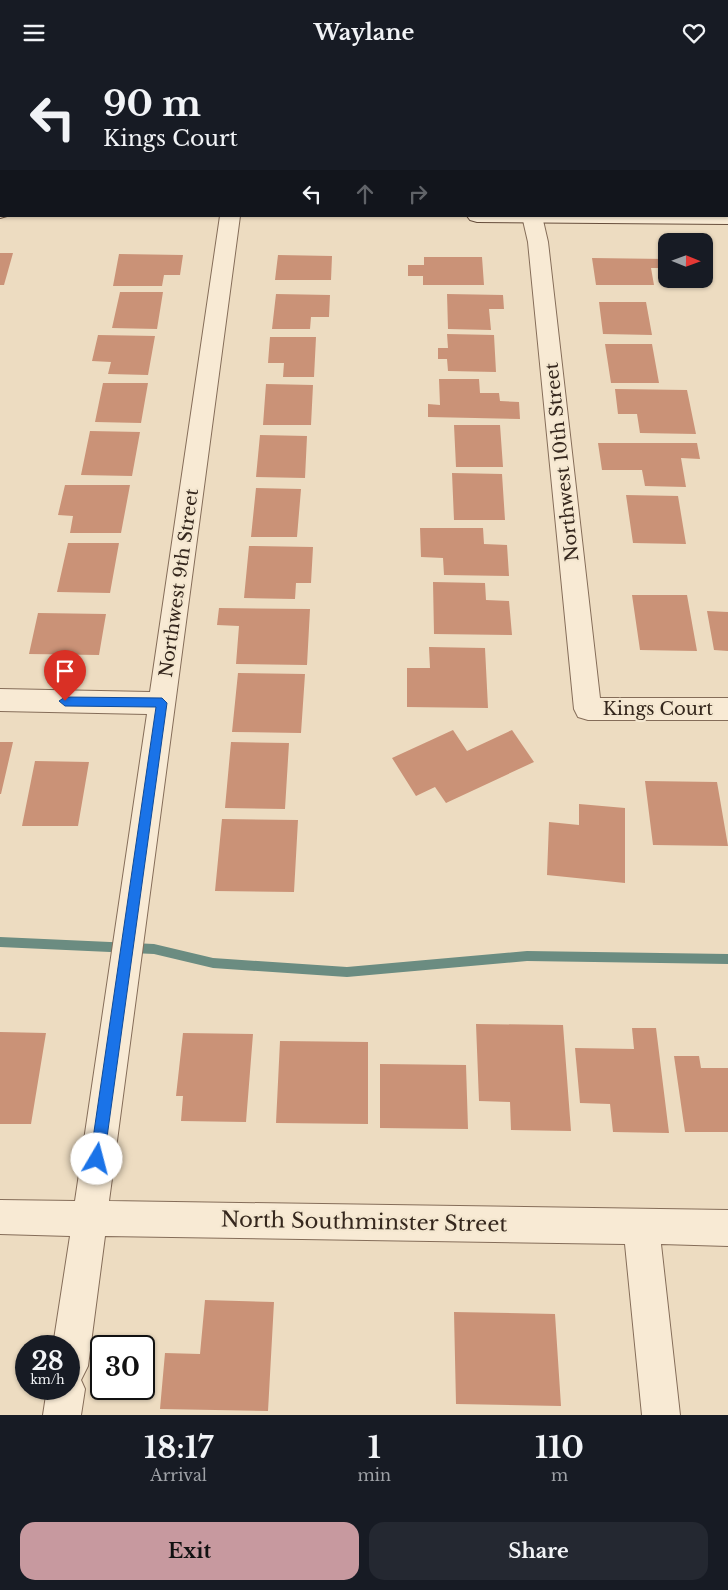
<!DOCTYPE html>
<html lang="en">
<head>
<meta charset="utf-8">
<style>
	body { margin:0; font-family:"Libre Baskerville",serif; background:#242831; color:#f1f3f6; height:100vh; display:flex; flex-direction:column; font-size:19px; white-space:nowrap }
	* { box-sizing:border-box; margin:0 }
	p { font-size:16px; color:#9ea1a6 }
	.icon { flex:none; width:28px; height:28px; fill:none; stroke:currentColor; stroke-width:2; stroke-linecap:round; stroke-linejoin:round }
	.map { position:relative; height:1350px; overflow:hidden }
	.sheet { display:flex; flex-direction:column; background:#171b24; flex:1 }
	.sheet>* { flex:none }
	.hud { position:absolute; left:0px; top:0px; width:729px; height:152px; box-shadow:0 1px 4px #0004; background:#171b24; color:#f1f3f6; overflow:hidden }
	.needle { width:32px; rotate:91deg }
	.tools { position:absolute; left:658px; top:168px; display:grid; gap:10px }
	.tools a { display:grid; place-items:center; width:55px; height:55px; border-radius:10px; background:#171b24; box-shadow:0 1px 4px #0004; font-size:25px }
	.speed { position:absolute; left:15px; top:1270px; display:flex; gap:10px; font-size:25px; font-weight:700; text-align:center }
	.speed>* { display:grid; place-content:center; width:65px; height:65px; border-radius:50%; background:#171b24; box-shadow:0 1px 4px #0004; line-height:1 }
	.speed small { font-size:12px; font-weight:400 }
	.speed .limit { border:2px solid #111; border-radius:8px; background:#fff; color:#111 }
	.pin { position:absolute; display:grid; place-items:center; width:42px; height:42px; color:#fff; margin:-51px -21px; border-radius:50% 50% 50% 0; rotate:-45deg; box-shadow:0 0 5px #0007 }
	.pin .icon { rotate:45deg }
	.me { position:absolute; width:55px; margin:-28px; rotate:8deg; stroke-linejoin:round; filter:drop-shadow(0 0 4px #0008) }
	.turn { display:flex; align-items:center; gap:18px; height:105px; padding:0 20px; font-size:22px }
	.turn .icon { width:65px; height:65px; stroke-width:2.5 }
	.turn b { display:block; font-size:35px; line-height:42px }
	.lanes { display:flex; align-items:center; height:48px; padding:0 20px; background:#0003; justify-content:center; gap:25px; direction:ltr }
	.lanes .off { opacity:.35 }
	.eta { display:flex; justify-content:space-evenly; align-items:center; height:85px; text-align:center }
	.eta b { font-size:30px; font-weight:700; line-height:35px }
	.primary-button { display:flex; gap:10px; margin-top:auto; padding:10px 20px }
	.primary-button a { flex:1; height:58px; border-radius:15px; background:#c7999f; color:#111; font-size:20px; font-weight:700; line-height:58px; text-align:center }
	.primary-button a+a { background:#242831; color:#f1f3f6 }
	header { display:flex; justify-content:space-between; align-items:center; height:65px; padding:0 20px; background:#171b24; font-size:22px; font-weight:700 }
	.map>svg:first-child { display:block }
</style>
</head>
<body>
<header><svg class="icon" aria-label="menu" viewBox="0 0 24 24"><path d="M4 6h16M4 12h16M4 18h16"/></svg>Waylane<svg class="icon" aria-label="heart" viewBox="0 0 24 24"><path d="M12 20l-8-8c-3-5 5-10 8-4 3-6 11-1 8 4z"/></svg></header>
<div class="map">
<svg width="728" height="1350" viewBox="0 0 728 1350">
	<rect width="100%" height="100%" fill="#eddcc1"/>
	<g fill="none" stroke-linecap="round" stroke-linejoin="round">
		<path fill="#6b8c81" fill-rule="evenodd" d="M0 872 154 879 213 893 347 902 527 886 728 889V899L527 896 347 912 213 903 154 889 0 882Z"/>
	</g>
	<path fill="#ca9277" d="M0 188H13L4 220H0Z
		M119 189 183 190 180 210H164L162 221H113Z
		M278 190 332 191 331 215H275Z
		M424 192H482L484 220H423V211H408V200H424Z
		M592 193 666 194V203H651L654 220H596Z
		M120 227H163L157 264 112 263Z
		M276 229 330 230 329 252H311L310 264H272Z
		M447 229 503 230 504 244H489L491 265 448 264Z
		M599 237H646L652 270 603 269Z
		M447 269 494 270 496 307 448 306 447 294H438V283H448Z
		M98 270 155 271 148 310 108 309 111 297 92 296Z
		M270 272H316L314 312H283L284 298H268Z
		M605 279H652L659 318H611Z
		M439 314H479L480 328H499L500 336 519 337 520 354 428 352V339L440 340Z
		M103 318H148L141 358 95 357Z
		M266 319 313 320 311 360H263Z
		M615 324 687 325 696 369 640 368 637 349H618Z
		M454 360H500L503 402H456Z
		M90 366 140 367 132 411 81 410Z
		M260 370 307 371 305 413 256 412Z
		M598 378H697L700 394 681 393 686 422 645 421 642 405H602Z
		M452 408 502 409 505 455H454Z
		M65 420H130L121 468H70L73 451 58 450Z
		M256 423 301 424 297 472H251Z
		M626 430 678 431 686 479 633 478Z
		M420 463H483L484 479 507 480 509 511 444 510 443 493 421 492Z
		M68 478H119L110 528 57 527Z
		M249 481 313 482 311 518H296L295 534 244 533Z
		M433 517 485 518 486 535 509 536 512 570 434 569Z
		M632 530H687L697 586 640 585Z
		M219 543 310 544 307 600 236 599 239 561 217 560Z
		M707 546 728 547V586L714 585Z
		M38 548 106 549 99 590 29 589Z
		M429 582 485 583 488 643 407 642V603H430Z
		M238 608 305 609 301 668 232 667Z
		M453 665 467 686 512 665 534 697 446 738 435 722 416 731 392 693Z
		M0 677H13L1 729H0Z
		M231 677 289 678 285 744 225 743Z
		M35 696 89 697 78 761H22Z
		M645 716 717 717 728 781 653 780Z
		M579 739 625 743V818L547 810 549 757 579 760Z
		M222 754 298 755 294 827 215 826Z
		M476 959 563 960 571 1066 511 1065 510 1037 479 1036Z
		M632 963H656L669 1068 613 1067 610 1039 580 1038 575 983 634 984Z
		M0 967 46 968 31 1059H0Z
		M183 968 253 969 246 1057 181 1056 183 1031H176Z
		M280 976 368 977V1059L276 1058Z
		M674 991H699L701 1003H728V1067H685Z
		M380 999 466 1000 468 1064 380 1063Z
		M205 1235 274 1237 268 1346 160 1344 165 1288 200 1289Z
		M454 1247 555 1249 561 1341 456 1339Z"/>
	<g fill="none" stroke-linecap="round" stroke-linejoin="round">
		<defs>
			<path id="service" d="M230 0H240V1H230Z
				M359 0H369V1H359Z
				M650 0H660V1H650Z
				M0 73H1V79H0Z"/>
			<path id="minor" d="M502 0H520V1H503Z
				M220 151H240L109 1136 728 1145V1181L661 1179 680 1350H642L625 1179 105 1171 88 1301 81 1315 85 1324 81 1350H43L47 1324H69V1281H53L70 1171 0 1169V1135L75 1136 147 649 0 646V624L150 627Z
				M522 151H542L548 177 600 633H728V655H588L578 652 574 644 528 177Z"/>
			<path id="secondary" d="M0 141 1 151H7L0 153Z
				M728 147V159L477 157 470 155 467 151H728Z"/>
		</defs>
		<use href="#service" stroke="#856d59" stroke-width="2"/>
		<use href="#minor" stroke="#856d59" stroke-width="2"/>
		<use href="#secondary" stroke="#674e3c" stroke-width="2"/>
		<use href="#service" fill="#f8ead4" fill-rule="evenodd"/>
		<use href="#minor" fill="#f8ead4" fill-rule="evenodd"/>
		<use href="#secondary" fill="#f8ead4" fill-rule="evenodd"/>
	</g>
	<path fill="#1a73e8" stroke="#114b97" d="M65 632 162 633 167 638 104 1094 102 1099 97 1101 92 1099 90 1094 156 642 65 641 59 636Z"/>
	<g text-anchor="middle" stroke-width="4.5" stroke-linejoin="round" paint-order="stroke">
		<g font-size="18" fill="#35271d" stroke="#f4e7d0">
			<text transform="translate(562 397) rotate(-96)" y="6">Northwest 10th Street</text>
			<text transform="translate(179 518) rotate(-82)" y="6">Northwest 9th Street</text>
			<text x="658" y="650">Kings Court</text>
		</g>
		<g font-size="21" fill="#35271d" stroke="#f4e7d0">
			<text transform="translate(364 1157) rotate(1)" y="7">North Southminster Street</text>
		</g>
	</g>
</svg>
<div class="tools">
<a><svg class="needle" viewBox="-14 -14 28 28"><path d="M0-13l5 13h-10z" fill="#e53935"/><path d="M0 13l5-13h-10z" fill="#9ea1a6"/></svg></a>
</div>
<div class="speed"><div>28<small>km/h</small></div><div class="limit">30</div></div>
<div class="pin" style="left:65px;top:636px;background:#d93025"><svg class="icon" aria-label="arrive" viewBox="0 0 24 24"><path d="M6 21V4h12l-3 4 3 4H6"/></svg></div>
<svg class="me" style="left:97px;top:1094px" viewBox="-20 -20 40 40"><circle r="19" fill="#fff"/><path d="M0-13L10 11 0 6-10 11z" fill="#1a73e8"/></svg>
<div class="hud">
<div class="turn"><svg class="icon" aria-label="left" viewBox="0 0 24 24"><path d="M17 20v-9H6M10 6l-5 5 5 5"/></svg><div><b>90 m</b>Kings Court</div></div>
<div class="lanes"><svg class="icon" aria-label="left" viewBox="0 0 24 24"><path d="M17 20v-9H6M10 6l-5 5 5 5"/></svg><svg class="icon off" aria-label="ahead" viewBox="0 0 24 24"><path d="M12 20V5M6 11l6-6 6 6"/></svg><svg class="icon off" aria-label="right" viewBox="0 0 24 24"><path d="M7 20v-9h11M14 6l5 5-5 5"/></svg></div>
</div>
</div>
<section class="sheet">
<div class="eta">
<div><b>18:17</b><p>Arrival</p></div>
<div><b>1</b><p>min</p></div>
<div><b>110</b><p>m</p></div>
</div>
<div class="primary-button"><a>Exit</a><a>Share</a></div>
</section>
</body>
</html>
